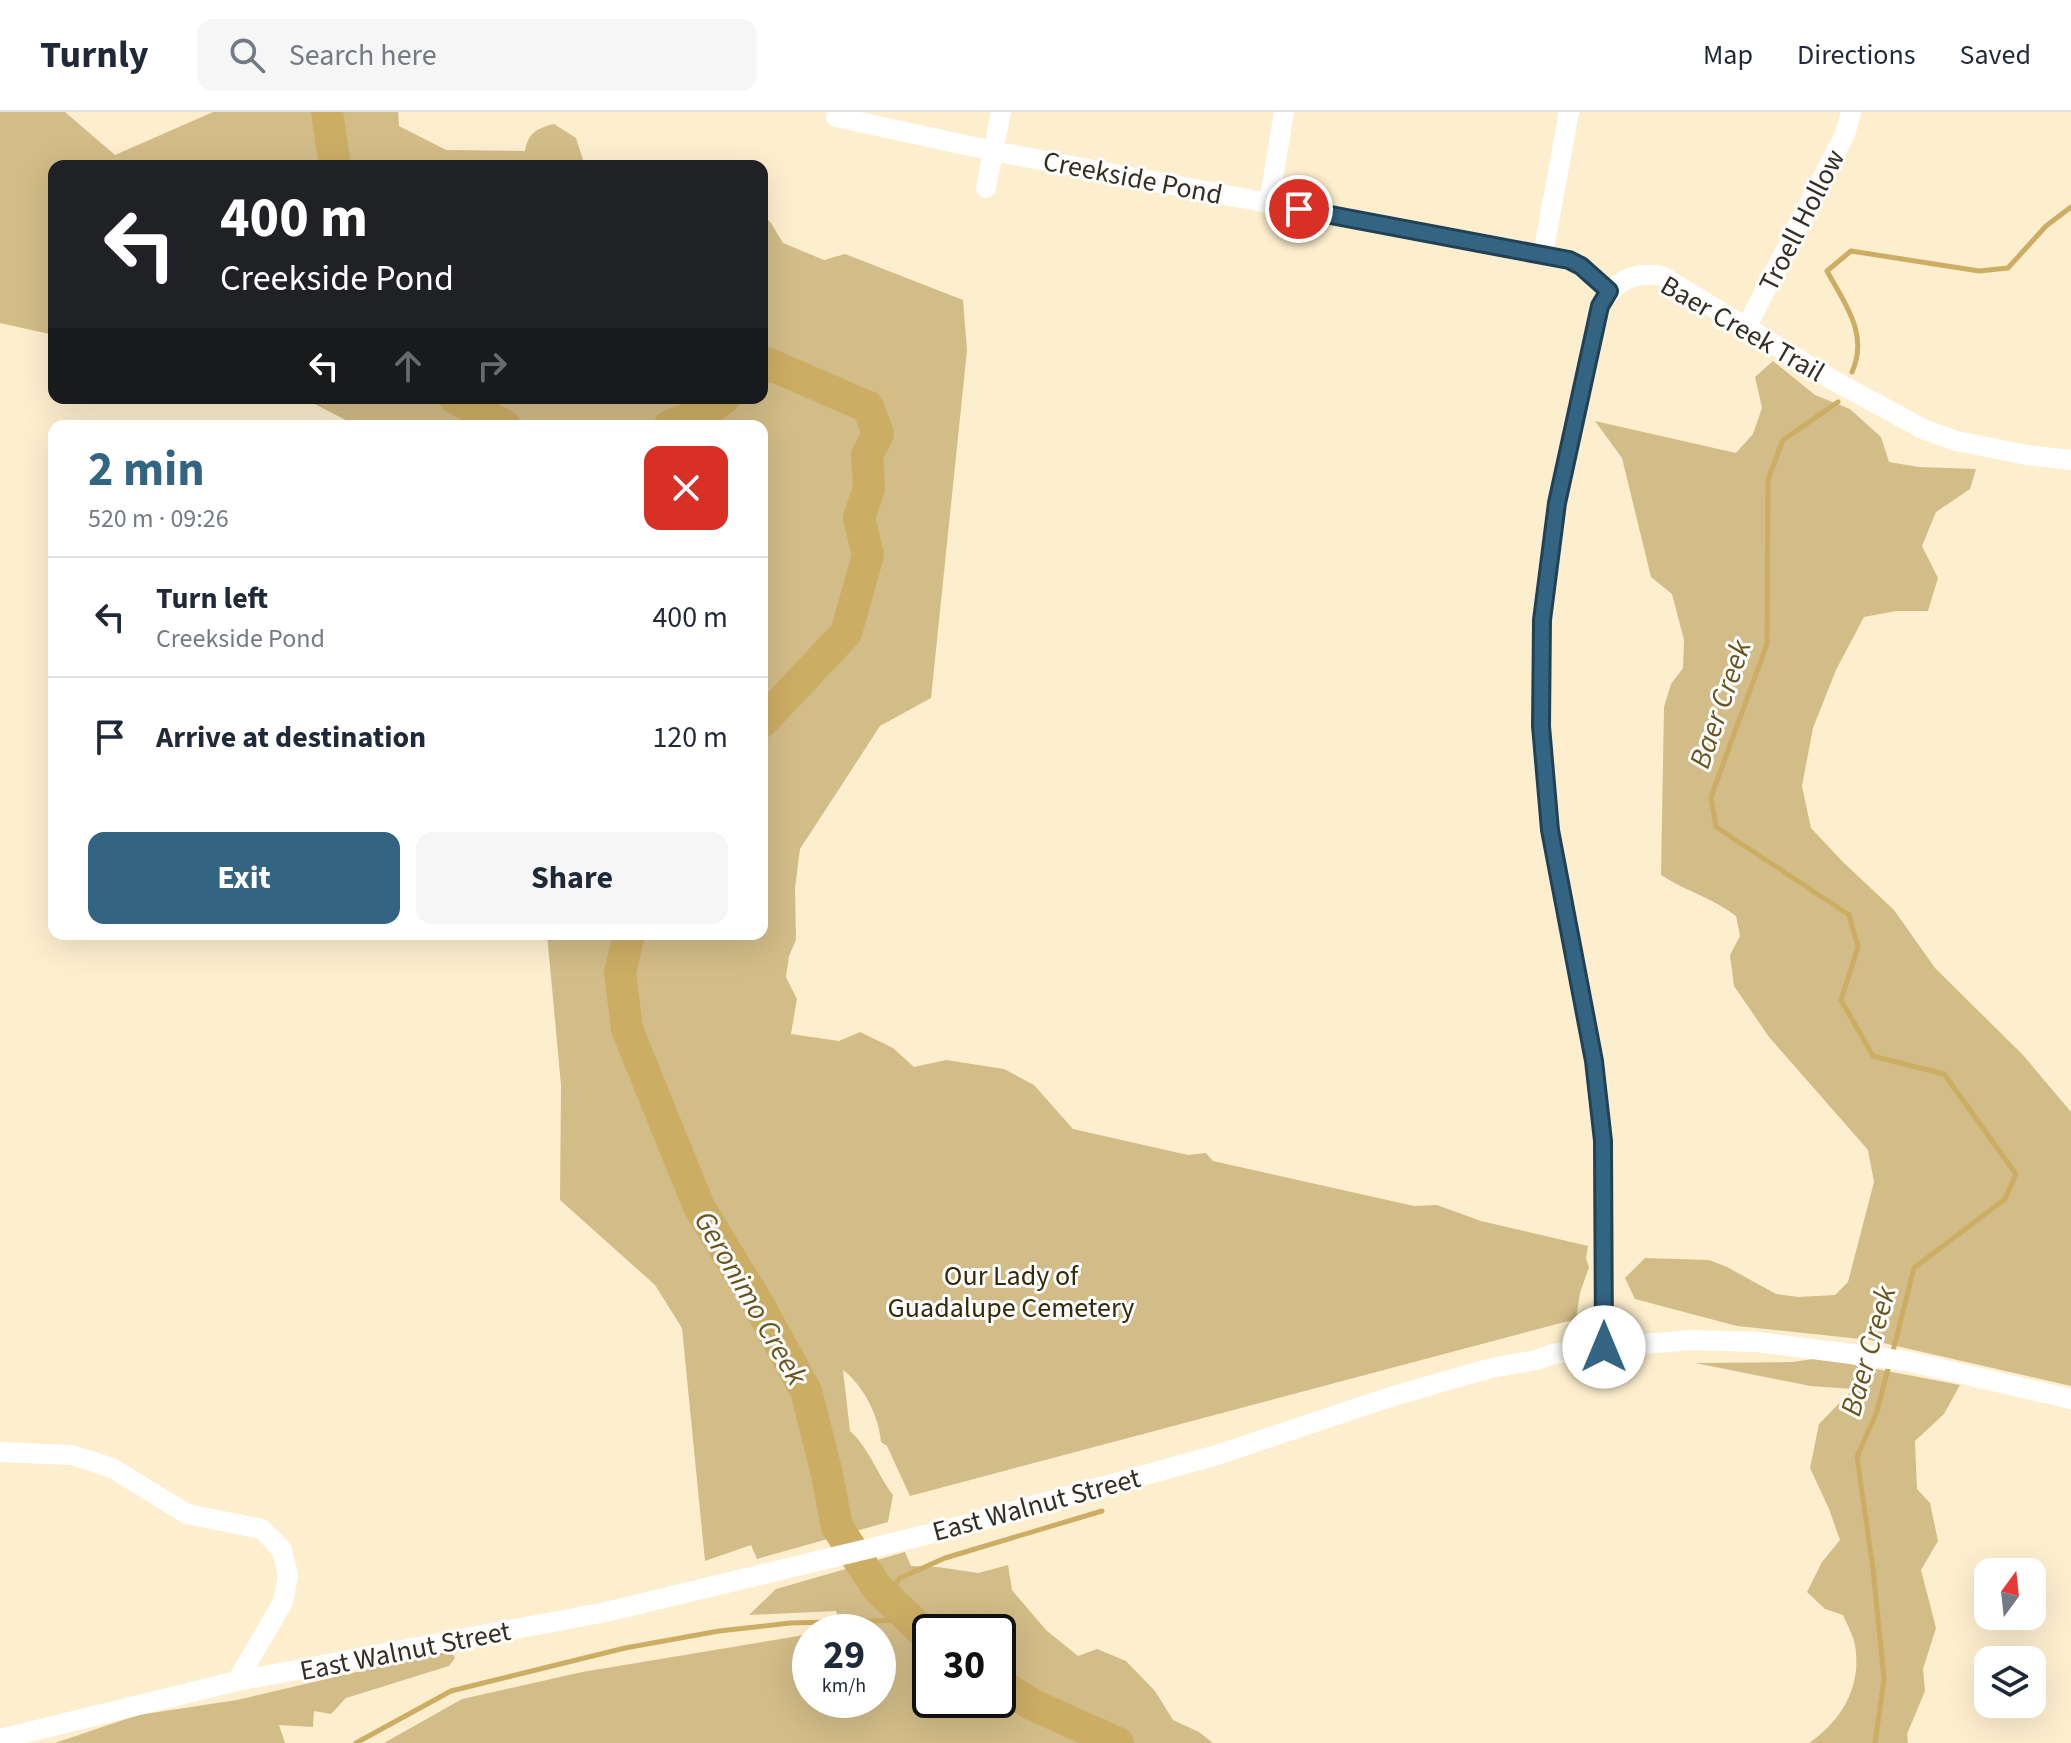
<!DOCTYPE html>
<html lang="en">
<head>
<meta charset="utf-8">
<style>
	body { margin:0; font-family:"Source Sans 3",sans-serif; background:#f6f6f7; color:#1f2937; height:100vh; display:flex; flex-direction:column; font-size:30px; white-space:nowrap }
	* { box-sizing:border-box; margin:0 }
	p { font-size:26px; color:#747a83 }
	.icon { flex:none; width:44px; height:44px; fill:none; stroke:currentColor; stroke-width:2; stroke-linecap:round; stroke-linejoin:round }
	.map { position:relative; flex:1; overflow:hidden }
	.drawer { position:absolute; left:48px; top:308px; width:720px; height:520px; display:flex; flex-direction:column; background:#fff; border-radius:16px; box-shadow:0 8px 32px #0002 }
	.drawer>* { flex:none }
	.top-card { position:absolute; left:48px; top:48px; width:720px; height:244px; border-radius:16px; box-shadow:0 8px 32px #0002; background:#202124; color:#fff; overflow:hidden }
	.needle { width:52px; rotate:15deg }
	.fabs { position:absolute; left:1974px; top:1446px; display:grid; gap:16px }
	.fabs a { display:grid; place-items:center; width:72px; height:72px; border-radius:16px; background:#fff; box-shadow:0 8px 32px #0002; font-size:40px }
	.speed { position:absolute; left:792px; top:1502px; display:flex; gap:16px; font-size:40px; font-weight:700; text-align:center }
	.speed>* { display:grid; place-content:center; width:104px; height:104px; border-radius:50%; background:#fff; box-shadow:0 8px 32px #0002; line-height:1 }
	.speed small { font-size:20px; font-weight:400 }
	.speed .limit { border:4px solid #111; border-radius:12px; background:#fff; color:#111 }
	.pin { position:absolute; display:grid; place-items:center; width:68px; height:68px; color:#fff; margin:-34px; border:4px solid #fff; border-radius:50%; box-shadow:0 2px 8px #0007 }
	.me { position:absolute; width:88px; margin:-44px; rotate:0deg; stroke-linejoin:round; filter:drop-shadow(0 0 6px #0008) }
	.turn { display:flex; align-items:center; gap:28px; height:168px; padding:0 40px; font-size:36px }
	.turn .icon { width:104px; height:104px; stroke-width:2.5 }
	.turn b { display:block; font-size:56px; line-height:68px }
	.lanes { display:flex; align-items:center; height:76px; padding:0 40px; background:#0003; justify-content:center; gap:40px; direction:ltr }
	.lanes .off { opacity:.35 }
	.round { display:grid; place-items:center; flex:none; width:84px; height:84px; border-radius:16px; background:#f6f6f7 }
	.summary { display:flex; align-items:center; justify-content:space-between; height:136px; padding:0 40px }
	h1 { font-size:48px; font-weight:700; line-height:60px; color:#336482 }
	.primary-button { display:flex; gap:16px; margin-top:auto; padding:16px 40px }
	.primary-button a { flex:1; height:92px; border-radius:16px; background:#336482; color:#fff; font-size:32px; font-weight:700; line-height:92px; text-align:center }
	.primary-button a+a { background:#f6f6f7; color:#1f2937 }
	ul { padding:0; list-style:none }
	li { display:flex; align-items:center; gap:24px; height:120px; padding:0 40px; border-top:2px solid #e0e1e3 }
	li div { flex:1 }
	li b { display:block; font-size:30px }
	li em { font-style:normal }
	header { display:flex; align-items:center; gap:48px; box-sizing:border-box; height:112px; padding:0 40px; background:#fff; border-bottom:2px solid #e0e1e3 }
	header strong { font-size:38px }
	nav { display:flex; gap:44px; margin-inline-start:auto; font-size:28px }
	.search { width:560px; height:72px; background:#f6f6f7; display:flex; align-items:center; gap:20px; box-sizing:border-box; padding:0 28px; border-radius:16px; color:#747a83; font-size:30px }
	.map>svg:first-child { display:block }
</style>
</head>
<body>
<header>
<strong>Turnly</strong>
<div class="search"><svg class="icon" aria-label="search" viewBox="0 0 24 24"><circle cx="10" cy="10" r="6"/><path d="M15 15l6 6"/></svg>Search here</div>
<nav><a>Map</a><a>Directions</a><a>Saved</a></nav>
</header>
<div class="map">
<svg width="2071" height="1631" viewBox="0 0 2071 1631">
	<rect width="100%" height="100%" fill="#fdefce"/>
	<path fill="#d2bc88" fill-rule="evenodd" d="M0 0H65L115 43 213 0H398L399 14 446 38 525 39C528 21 537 16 554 12L576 26 585 54H54V223L0 211Z
		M762 102 771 111 783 131 824 148 845 142 963 188 967 238 931 586 880 614 800 737 795 776 796 828 789 844 786 865 797 887 791 922 839 929 860 920 893 936 914 955 946 948 1004 957 1034 973 1073 1017 1188 1043 1206 1041 1213 1049 1414 1094 1437 1093 1481 1109 1588 1134 1586 1146 1589 1155 1580 1181 1576 1207 910 1384 887 1334 881 1330C879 1304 863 1273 843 1258L850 1319C869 1336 877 1362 893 1383L888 1410 757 1447 751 1433 705 1449 682 1216 655 1173 560 1088 561 973 547 822H762V314H357L303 286H762Z
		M1773 249 1815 283 1850 297 1881 325 1889 350 1919 355 1976 357 1970 377 1936 400 1922 434 1938 466 1928 499H1896L1864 505 1836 558 1813 616 1802 674 1811 716 1843 750 1894 798 1935 856 2023 943 2071 1000V1274L1870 1228 1737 1214 1635 1187 1625 1166 1645 1146 1709 1148 1727 1155 1776 1182 1798 1185 1835 1183 1848 1170 1874 1070 1868 1038 1769 925 1734 874 1730 843 1740 824 1736 804C1713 786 1685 779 1661 763L1664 595 1671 572 1683 556 1684 528 1672 482 1651 465 1622 346 1595 309 1736 341 1753 322 1762 296 1755 265Z
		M1819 1246 1960 1273 1944 1302 1915 1329 1917 1377 1930 1391 1938 1429 1921 1458 1936 1516 1923 1557 1925 1579 1907 1622 1908 1631H1809C1842 1608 1862 1574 1855 1533 1853 1523 1847 1512 1843 1503L1825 1497 1807 1480 1822 1450 1840 1428 1829 1397 1810 1356 1819 1312 1853 1277 1810 1274 1695 1251 1793 1250Z
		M905 1440 911 1454 938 1455 978 1461 1008 1453 1012 1478 1046 1518 1078 1544 1097 1537 1126 1549 1155 1579 1173 1608 1199 1620 1213 1631H384L462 1587 582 1560 810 1522V1588H878V1520H824L842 1518 836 1499 749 1503 776 1477ZM930 1520H998V1588H930Z
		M450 1538 455 1546 449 1554 346 1586 331 1602 314 1599 313 1615 279 1613 285 1631H55L138 1603 237 1588Z"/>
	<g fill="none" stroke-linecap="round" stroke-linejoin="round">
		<path stroke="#ccad64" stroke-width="5" d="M1852 260C1869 222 1845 192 1827 159L1851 139 1979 159 2008 156 2046 114 2071 95
			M1838 290 1783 328 1768 367 1767 532 1711 685 1716 715 1849 803 1858 835 1841 888 1873 944 1944 962 2016 1062 2005 1087 1914 1156 1892 1243
			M885 1484 900 1466 945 1446 1102 1399
			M356 1631 451 1579 625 1536 719 1519 790 1511 910 1508
			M1875 1631 1884 1567 1873 1457 1857 1345 1877 1299 1889 1253"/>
		<path stroke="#ccad64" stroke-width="32" d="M327 0 335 54
			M762 257 769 252 868 295 878 322 867 343 869 376 859 406 868 443 846 521 762 610
			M455 286 505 314
			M669 314 706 300 724 286
			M629 822 620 861 627 917 699 1095 757 1190 806 1279 826 1358 837 1415 878 1477 930 1526
			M998 1571 1033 1593 1118 1631"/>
		<path stroke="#fff" stroke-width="20" d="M836 5 993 39 1569 148 1581 154 1609 179
			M986 76 1001 0
			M1269 91 1284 0
			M1543 142 1569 0
			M1747 214 1845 22 1851 0
			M1604 1235 1603 1029 1594 949 1550 718 1541 614 1542 508 1557 391 1600 194C1615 169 1633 159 1662 164L1831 267 1923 317 1956 329 2027 343 2071 348
			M0 1340 72 1343 112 1356 187 1402 262 1417 282 1438 288 1464 283 1490 237 1569
			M0 1627 237 1569 606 1500 950 1417 1217 1343 1390 1285 1491 1256 1536 1248 1553 1242 1604 1235 1693 1228 1757 1230 1906 1249 2071 1287"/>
	</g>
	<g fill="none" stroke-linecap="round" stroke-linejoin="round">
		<defs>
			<path id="route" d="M1299 97 1569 148 1581 154 1609 179 1600 194 1557 391 1542 508 1541 614 1550 718 1594 949 1603 1029 1604 1235"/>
		</defs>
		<use href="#route" stroke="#214154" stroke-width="20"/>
		<use href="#route" stroke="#336482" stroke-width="14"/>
	</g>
	<g text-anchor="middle" stroke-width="6" stroke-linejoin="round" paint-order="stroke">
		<g font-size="28" fill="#342f22" stroke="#fdfdfd">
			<text transform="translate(1133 65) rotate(11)" y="10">Creekside Pond</text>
			<text transform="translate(1801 108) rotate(-63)" y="10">Troell Hollow</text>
			<text transform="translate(1743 216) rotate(30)" y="10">Baer Creek Trail</text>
			<text transform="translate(1036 1392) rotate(-15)" y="10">East Walnut Street</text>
			<text transform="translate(405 1538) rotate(-11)" y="10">East Walnut Street</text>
		</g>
		<g font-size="28" fill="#362907" stroke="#fdfdfd">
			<text x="1011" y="1173">Our Lady of<tspan x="1011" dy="32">Guadalupe Cemetery</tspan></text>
		</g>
		<g font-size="30" font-style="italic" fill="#69541c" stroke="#fdfdfd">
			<text transform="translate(1720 592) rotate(-71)" y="10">Baer Creek</text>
			<text transform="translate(751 1186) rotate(60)" y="10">Geronimo Creek</text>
			<text transform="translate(1868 1239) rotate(-74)" y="10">Baer Creek</text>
		</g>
	</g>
</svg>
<div class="fabs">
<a><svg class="needle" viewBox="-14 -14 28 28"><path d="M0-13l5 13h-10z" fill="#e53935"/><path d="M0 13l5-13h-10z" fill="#747a83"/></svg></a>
<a><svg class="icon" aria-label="layers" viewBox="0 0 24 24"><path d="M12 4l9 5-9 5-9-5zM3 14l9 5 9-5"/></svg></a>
</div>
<div class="speed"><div>29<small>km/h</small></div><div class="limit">30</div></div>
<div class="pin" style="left:1299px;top:97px;background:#d93025"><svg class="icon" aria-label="arrive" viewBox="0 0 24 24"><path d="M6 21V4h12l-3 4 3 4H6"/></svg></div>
<svg class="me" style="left:1604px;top:1235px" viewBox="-20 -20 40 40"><circle r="19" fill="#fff"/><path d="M0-13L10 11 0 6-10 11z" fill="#336482"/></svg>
<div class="top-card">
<div class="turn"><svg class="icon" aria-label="left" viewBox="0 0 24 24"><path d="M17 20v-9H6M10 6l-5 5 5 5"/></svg><div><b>400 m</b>Creekside Pond</div></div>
<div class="lanes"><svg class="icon" aria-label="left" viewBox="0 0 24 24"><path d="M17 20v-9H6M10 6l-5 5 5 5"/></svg><svg class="icon off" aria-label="ahead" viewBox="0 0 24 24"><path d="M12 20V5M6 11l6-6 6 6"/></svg><svg class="icon off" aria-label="right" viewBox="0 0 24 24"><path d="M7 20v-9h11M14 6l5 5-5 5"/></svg></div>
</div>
<section class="drawer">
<div class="summary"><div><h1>2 min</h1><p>520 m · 09:26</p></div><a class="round" style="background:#d93025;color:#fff"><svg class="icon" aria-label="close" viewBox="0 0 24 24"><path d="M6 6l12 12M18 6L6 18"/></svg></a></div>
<ul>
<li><svg class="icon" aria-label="left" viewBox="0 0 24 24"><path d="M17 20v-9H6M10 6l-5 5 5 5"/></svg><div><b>Turn left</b><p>Creekside Pond</p></div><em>400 m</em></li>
<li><svg class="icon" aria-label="arrive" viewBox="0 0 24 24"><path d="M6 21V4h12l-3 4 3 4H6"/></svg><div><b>Arrive at destination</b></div><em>120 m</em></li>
</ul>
<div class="primary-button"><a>Exit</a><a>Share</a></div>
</section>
</div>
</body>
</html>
